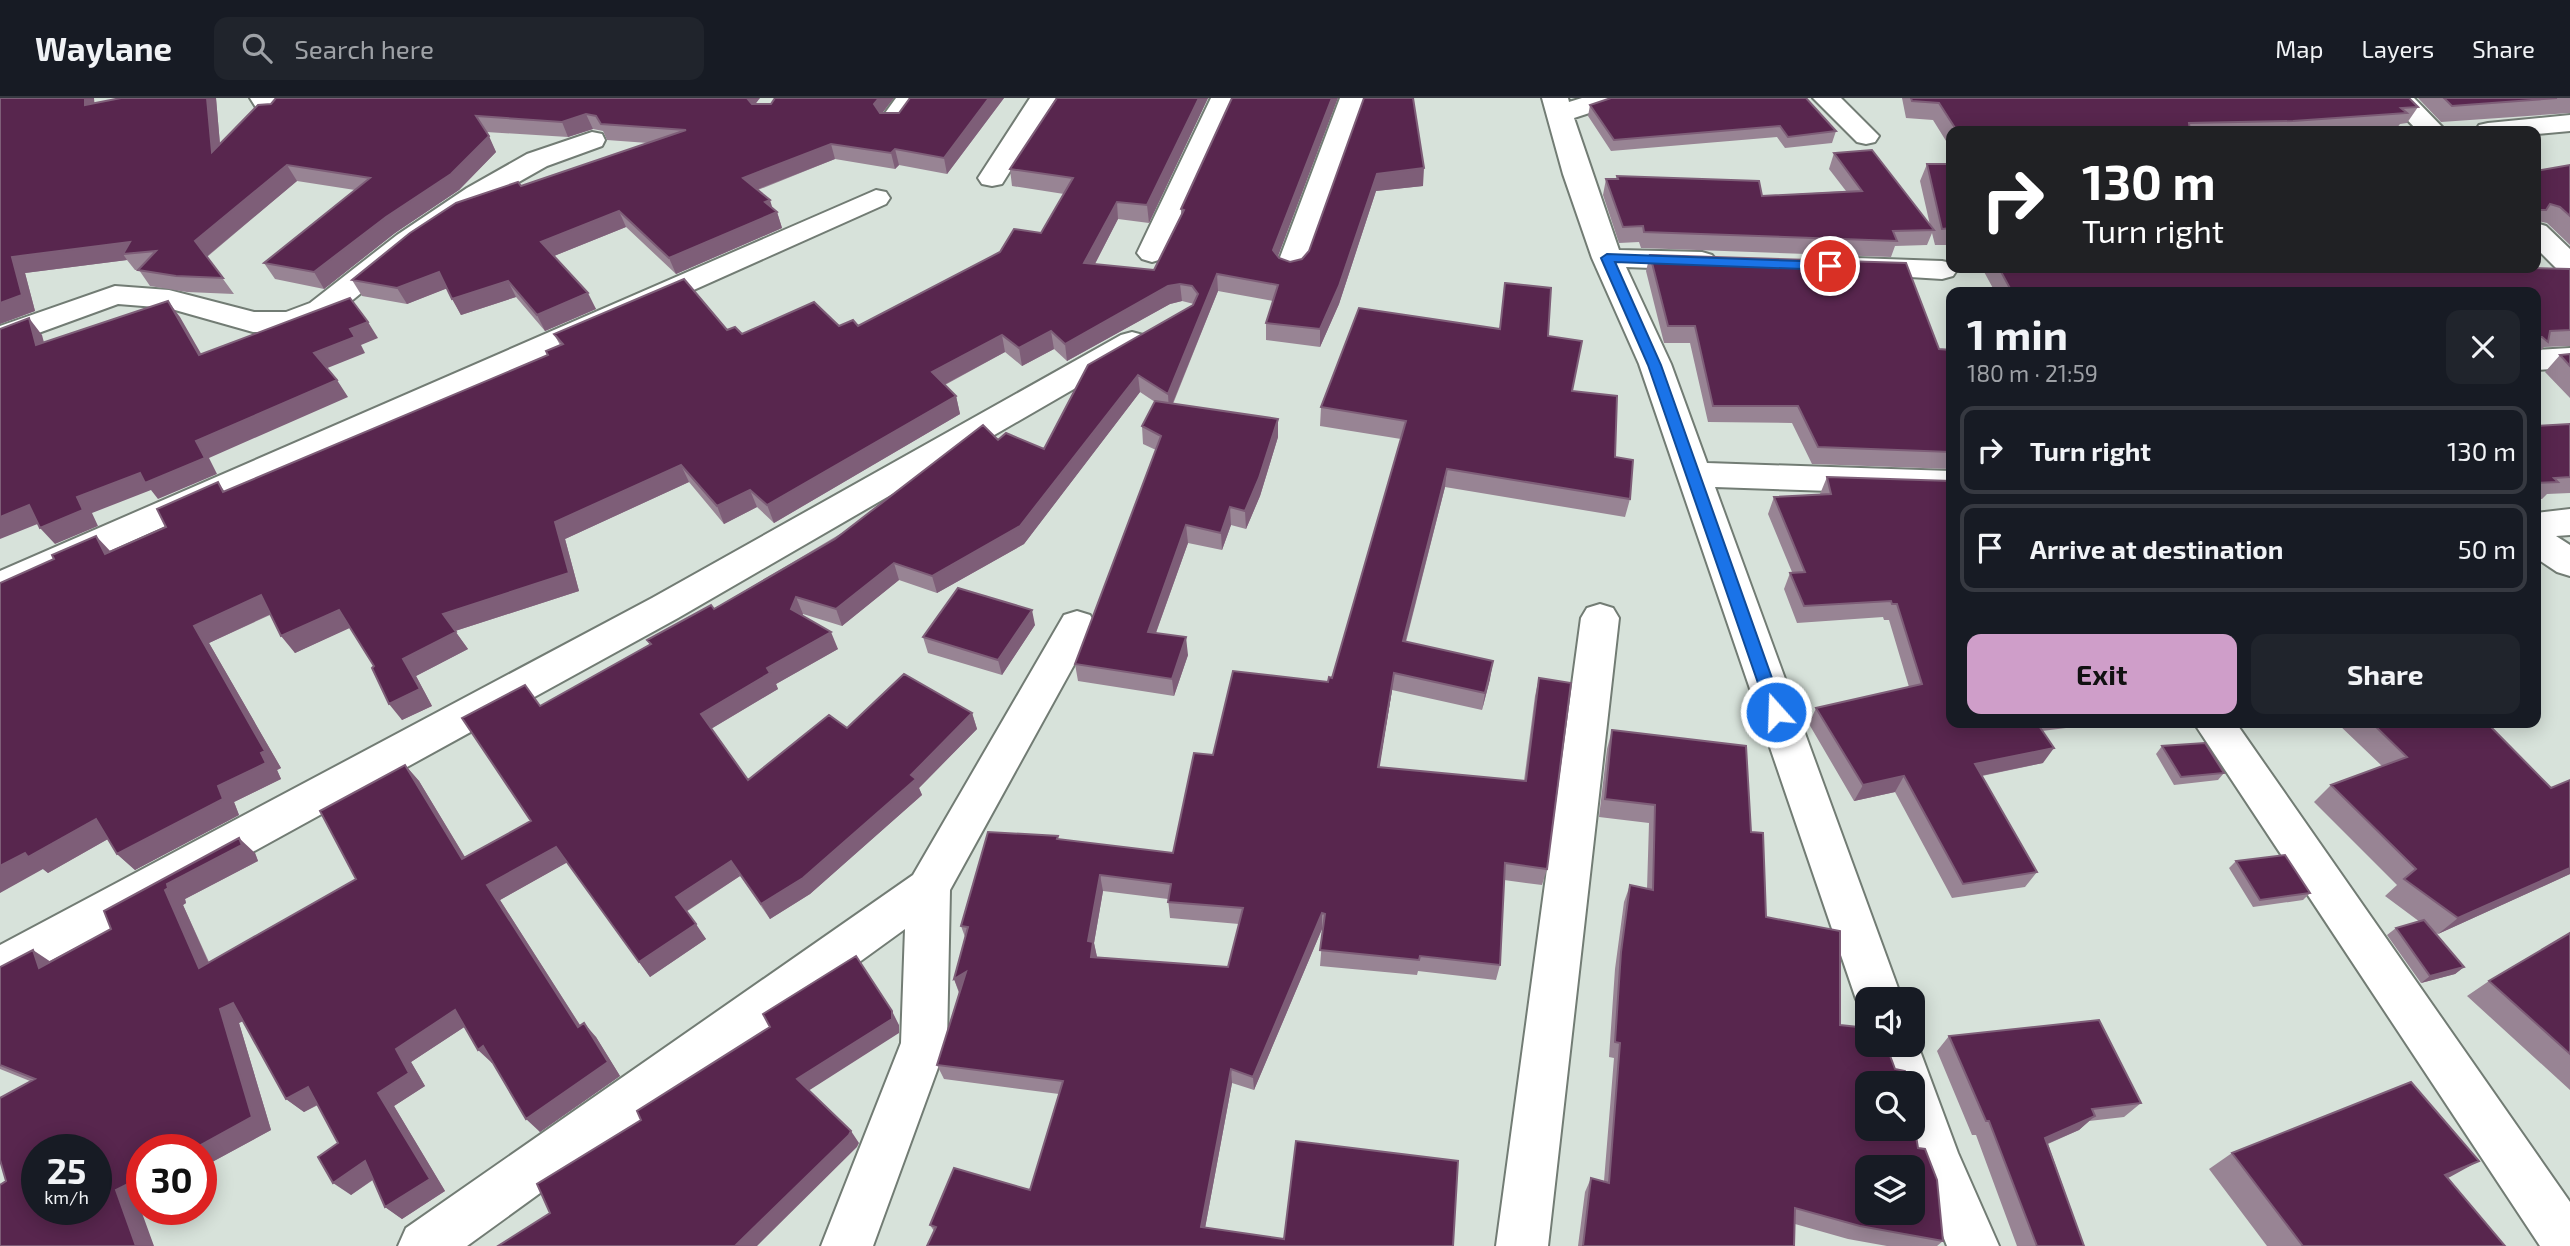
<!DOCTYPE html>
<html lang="en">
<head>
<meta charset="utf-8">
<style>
	body { margin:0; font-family:"Exo 2",sans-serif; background:#20242c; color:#f1f3f6; height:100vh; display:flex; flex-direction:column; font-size:26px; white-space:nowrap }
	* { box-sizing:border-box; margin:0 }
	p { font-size:23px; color:#9ea1a6 }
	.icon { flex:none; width:38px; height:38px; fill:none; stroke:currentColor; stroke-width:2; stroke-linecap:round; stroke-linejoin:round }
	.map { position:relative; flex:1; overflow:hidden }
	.drawer { position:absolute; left:1946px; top:189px; width:595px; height:441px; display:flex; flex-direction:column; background:#171b24; border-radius:14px; box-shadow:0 4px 18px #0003 }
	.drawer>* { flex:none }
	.hud { position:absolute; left:1946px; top:28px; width:595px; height:147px; border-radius:14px; box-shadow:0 4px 18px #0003; background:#202124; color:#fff; overflow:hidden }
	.buttons { position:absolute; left:1855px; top:889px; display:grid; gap:14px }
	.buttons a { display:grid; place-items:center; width:70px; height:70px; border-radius:14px; background:#171b24; box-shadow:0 4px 18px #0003; font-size:35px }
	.speed { position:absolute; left:21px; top:1036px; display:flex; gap:14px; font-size:35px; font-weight:700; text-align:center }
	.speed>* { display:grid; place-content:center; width:91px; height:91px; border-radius:50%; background:#171b24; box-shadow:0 4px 18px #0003; line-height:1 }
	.speed small { font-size:18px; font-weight:400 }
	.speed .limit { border:10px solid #d22; background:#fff; color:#111 }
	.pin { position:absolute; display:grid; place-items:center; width:60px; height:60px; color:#fff; margin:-30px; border:4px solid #fff; border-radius:50%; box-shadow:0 2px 7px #0007 }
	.me { position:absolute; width:77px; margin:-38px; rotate:340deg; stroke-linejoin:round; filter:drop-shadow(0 0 5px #0008) }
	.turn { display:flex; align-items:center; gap:24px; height:147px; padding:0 21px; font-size:32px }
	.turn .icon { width:91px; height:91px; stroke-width:2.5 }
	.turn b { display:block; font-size:49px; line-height:60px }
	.round { display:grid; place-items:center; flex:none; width:74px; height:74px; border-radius:14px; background:#20242c }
	.summary { display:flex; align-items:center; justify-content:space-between; height:119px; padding:0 21px }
	h1 { font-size:42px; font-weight:700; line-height:52px }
	.cta { display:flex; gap:14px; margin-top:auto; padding:14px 21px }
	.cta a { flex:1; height:80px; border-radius:14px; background:#cf9ec9; color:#111; font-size:28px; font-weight:700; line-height:80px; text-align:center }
	.cta a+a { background:#20242c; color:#f1f3f6 }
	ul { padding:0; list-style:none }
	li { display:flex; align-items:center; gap:21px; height:88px; margin:0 14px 10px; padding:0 7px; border:4px solid #363941; border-radius:14px }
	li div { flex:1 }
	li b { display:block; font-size:26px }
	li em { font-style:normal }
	header { display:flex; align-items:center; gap:42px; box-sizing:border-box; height:98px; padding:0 35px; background:#171b24; border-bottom:2px solid #363941 }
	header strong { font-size:33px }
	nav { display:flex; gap:38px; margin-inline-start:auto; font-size:24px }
	.search { width:490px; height:63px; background:#20242c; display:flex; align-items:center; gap:18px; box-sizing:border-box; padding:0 24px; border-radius:14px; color:#9ea1a6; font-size:26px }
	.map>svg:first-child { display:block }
</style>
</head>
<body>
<header>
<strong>Waylane</strong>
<div class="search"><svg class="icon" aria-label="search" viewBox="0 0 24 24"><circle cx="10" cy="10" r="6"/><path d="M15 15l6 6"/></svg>Search here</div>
<nav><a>Map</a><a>Layers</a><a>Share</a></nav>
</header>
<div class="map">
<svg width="2570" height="1148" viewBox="0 0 2570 1148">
	<rect width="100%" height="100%" fill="#d7e2da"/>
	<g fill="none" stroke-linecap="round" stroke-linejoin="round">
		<defs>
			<path id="minor" d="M250 0H276L284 13 280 19 271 21 262 19Z
				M896 0H922L902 28 893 30 884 28 880 22Z
				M1030 0H1056L1002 86 992 88 982 86 978 80Z
				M1211 0H1237L1167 155 1162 161 1152 164 1142 161 1137 155Z
				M1340 0H1366L1306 170 1301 176 1291 179 1281 176 1276 170Z
				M1542 0H1568L1569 4 1582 0H1621L1617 6 1574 20 1619 152 1702 154 1712 157 1717 163 1712 169 1702 172 1626 169 1671 266 1707 365 1951 373V397L1715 389 1902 901H1867V918L1863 916 1856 901 1639 266 1592 160 1563 76Z
				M1813 0H1841L1879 38 1875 44 1866 46 1857 44Z
				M2386 0H2414L2446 33H2418Z
				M2570 17V33L2536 36V33H2475L2479 27 2488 25Z
				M592 34 602 36 605 42 602 48 547 68 487 102 417 149 332 219 301 231 290 234H253L168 210 118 206 0 249V228L115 188 169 192 254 214H286L310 205 397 137 467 90 527 56Z
				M876 92 886 94 890 100 886 106 0 502V473Z
				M2536 125 2546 128 2570 151V177L2560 174 2536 150Z
				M1856 160 1942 163 1951 165V170L1957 172 1953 178 1942 181 1846 175 1841 169 1846 163Z
				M1132 234 1143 237 1148 244 1143 251 678 520 16 884 0 890V847L652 500 1121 237Z
				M2570 250V270L2536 272V252Z
				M2570 411V437L2556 438 2570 447V478L2557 474 2536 460V415Z
				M1600 506 1613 510 1619 520 1548 1148H1496L1581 520 1587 510Z
				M1077 513 1090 517 1096 527 950 792 947 945 873 1148H821L901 945 905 831 467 1148H398L406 1130 913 777 1064 517Z
				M2194 625H2236L2570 1104V1148H2540Z
				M1913 934 1958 1055 1999 1148H1947L1901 1031H1913V985H1885L1872 947H1913Z"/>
		</defs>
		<use href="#minor" stroke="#727c74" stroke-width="4"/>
		<use href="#minor" fill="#fff" fill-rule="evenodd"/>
	</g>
	<path fill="#988494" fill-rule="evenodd" d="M0 0H94V5L121 0H216L220 46 258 7 756 6 883 15H899L1004 0 947 76 899 67 895 71 835 61 758 92 772 110 777 114 782 130 676 176 626 129 554 158 596 211 545 233 516 199 461 217 447 190 407 206 362 198 352 182 521 88 648 45 607 42 603 33 593 31 568 39 486 34 496 54 459 92 395 135 324 191 275 181 264 165 355 92 297 83 207 159 234 196 187 194 150 188 139 172H135L127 162 25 175 35 213 0 226Z
		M1057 0H1208L1149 125 1118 121 1095 166 1154 172 1181 117V111L1232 0 1279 160 1290 164 1302 161 1309 153 1364 0 1423 88 1376 93 1339 206 1320 249 1266 242V225L1273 203 1218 193 1173 306 1278 321V339L1260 398 1246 431 1231 427 1222 452 1188 445 1156 535 1188 557 1174 598 1078 583 1075 566 1156 352 1143 346 1142 328 1155 304 1140 294 1024 446 937 495 899 482 842 528 803 516 802 517 838 551 776 586 778 591 711 631 748 682 847 630 972 615 977 631 919 690 922 697 810 796 770 821 740 778 686 814 706 841 650 879 567 764 500 802 580 927 596 939 620 978 540 1034 493 965H492L464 929 411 964 425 988 394 1008 445 1093 402 1121 385 1109 373 1082 351 1097 338 1045 318 1007 304 1014 286 1001 243 923 239 925 271 1032 201 1070V1052L138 1104 6 1083 30 983 0 971V869L50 863 255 755 258 763 185 801 186 805 183 807 209 864 356 781 405 667 419 683 465 759 531 723 540 608 650 547 647 542 714 511 998 342 1044 351 1194 206 1182 203 1170 206 1067 263 1054 251 1022 268 1005 254 945 287 956 298 960 316 774 425 757 409 724 426 689 384 565 441 579 493 455 533 468 551 416 578 432 608 402 622 374 568 350 529 295 555 270 517 209 545 281 670 277 672 281 681 234 704 239 717 135 772 117 756 108 741 48 775 43 771 110 453 166 429 218 384 225 394 547 257 546 253 560 247 554 236 727 232 742 236 839 228H858L1041 135 1064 96 1012 88 1010 71Z
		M1902 0H2409L2418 9 2407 25 2400 26 2396 31 2368 33H1951V51L1933 22 1906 20Z
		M2418 0H2570V15L2441 24Z
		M1590 7 1836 33 1832 45 1785 50 1777 39 1611 53 1588 18Z
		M1834 55 1930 127 1920 83 1927 66H1951V147H1935L1932 135 1927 147 1895 148 1891 159 1641 150 1639 144 1619 145 1603 97 1606 81H1616L1617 78 1762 98 1846 93 1829 71Z
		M2570 67V147L2547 125 2538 123 2536 125V73Z
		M1650 157 1939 251 1951 252V371L1812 366 1792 325 1708 324 1690 245H1664L1646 173Z
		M1982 170H2532L2570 171V248L2544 249 2536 258V194H1995Z
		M1505 185 1548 238 1572 293 1615 359 1630 401 1625 419 1445 389 1406 544 1490 581 1482 612 1392 592 1379 669 1524 683 1535 598 1539 580 1547 771 1542 787 1504 782 1500 867 1496 882 1418 873 1417 877 1320 868 1323 831H1322L1254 992 1232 985 1205 1130 1284 1141 1453 1148 934 1133 930 1127 1030 1092 1059 996 944 981 937 967 959 895 954 881 965 839 961 828 1059 742 1173 755 1213 657 1328 584 1332 580 1401 341 1320 328 1321 309 1500 231ZM1103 793 1168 801 1170 820 1239 826 1228 869 1097 859 1094 845Z
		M2570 256V300L2545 274 2560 257Z
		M2570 326V395L2547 396 2542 401H2536V328Z
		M1827 379 1951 383V625H2106L2042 633 2043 665 1982 678 2037 774 2025 789 1952 800 1895 694 1854 703 1809 626 1816 610 1909 589 1889 522H1884L1883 519 1797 525 1784 491 1790 475 1792 474 1768 416 1774 399 1820 396Z
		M1035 527 1002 577 928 555 923 539Z
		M2337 625H2487L2551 690 2570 682V776L2438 836 2434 834 2464 869 2455 876 2421 885 2387 837 2396 830 2420 824 2385 798 2397 787 2314 704 2331 687 2382 668Z
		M1612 632 1751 734 1766 819 1840 927 1918 1050 1943 1143 1937 1148H1887L1848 1141 1795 1126 1794 1148H1578L1585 1094 1591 1080 1604 1083 1614 960 1609 959 1615 871 1624 804 1630 787 1647 791 1649 725 1599 719 1607 651Z
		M2162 648 2224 675 2218 682 2174 687 2156 656Z
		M2236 763 2310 795 2303 802 2253 809 2229 770Z
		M2570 835V992L2467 898 2489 883Z
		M1949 938 2141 1005 2124 1019 2089 1023 2079 1032 2048 1046 2084 1148H2017L1976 1037H1972L1937 953Z
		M2232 1055 2448 1080 2505 1148H2267L2209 1071Z"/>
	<path fill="#7e5e78" d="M85 0H94L96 22 85 7Z
		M207 0H216L222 70 212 54Z
		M746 0H760L750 13Z
		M879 0H894L877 22 874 6Z
		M989 0H1004L947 76 944 60Z
		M1199 0H1208L1149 125 1147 107Z
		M1332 0H1338L1274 169 1273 152Z
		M586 16 593 31 568 39 562 24Z
		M489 38 496 54 459 92 395 135 324 191 314 174Z
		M831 46 835 61 748 95 743 80Z
		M895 51 899 67 895 71 891 55Z
		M287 67 297 83 206 159 195 143Z
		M1424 70 1423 88 1376 93 1339 206 1320 249V231L1377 76Z
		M770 102 774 115 777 114 782 130 676 176 669 160Z
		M1117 104 1118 121 1086 183 1084 165Z
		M619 113 626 129 549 160 541 144Z
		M130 144 123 156 127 162 25 175 35 213 0 226V205L12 159Z
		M439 174 448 190 407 206 397 190Z
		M1217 176 1218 193 1169 314 1168 296Z
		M508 183 516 199 461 217 452 201Z
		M1180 186 1182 203 1170 206 1067 263 1065 246 1168 188Z
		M588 195 596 211 545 233 537 217Z
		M168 203 180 219 211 273 199 257Z
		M29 220 42 237 49 263 36 247Z
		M368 224 378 240 361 247 365 255 325 271 314 255 350 231Z
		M1051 233 1054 251 1022 268 1019 250Z
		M1002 237 1005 254 936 291 932 274Z
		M1138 277 1140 294 1024 446 937 495 932 478Z
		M337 282 348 299 209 360 217 376 158 401 151 392 92 415 98 428 55 446 40 430 77 399 140 375 196 343Z
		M956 298 960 316 774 425 767 407Z
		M1278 321V339L1260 398 1246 431 1245 413Z
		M681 367 689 384 565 441 579 493 455 533 468 551 416 578 432 608 402 622 389 606 403 561 443 516 555 424Z
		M1447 371 1445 389 1401 561 1403 543Z
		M750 392 757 409 724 426 717 408Z
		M29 407 45 423 0 441V419Z
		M1230 409 1231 427 1222 452 1221 435Z
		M1186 427 1188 445 1150 551 1148 534Z
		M96 438 112 455 105 456Z
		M894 465 899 482 842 528 836 511Z
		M261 497 275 514 209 545 281 670 277 672 281 681 234 704 239 717 135 772 117 756 218 688 194 528Z
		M796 499 803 516 797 528 791 511Z
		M339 512 352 529 295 555 281 538Z
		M1032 512 1035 527 1002 577 998 562Z
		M831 534 838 551 776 586 778 591 709 632 701 616 767 570Z
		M1186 539 1188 557 1174 598 1172 581Z
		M1493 563 1490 581 1482 612 1485 595Z
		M1394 575 1392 592 1377 686 1378 669Z
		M972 615 977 631 919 690 922 697 810 796 770 821 761 806 911 677Z
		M2054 650 2043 665 1965 681 1975 666Z
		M405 667 419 683 475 776 462 761Z
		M1904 678 1895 694 1854 703 1863 687Z
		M96 721 115 737 48 775 43 771 0 795V768L25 755Z
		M239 740 255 755 258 763 185 801 186 805 183 807 217 884 199 870 165 792 167 786Z
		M556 749 568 764 500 802 590 943 578 929 487 787Z
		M731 763 740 778 685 814 676 799Z
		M2570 770V776L2438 836 2458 820Z
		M1100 777 1103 793 1094 845 1097 859 1094 874 1088 843Z
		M1322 815V831L1254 992 1253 979Z
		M696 826 706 841 650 879 639 864Z
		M33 852 54 866 39 870Z
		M2464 869 2455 876 2421 885 2430 878Z
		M966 874 960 896 954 881Z
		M233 905 251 919 239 925 271 1032 201 1070V1052H192L220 911Z
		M455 912 469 926 411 964 425 988 394 1008 445 1093 402 1121 385 1109 378 995 396 951Z
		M892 913 899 927V935L805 995 797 981Z
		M584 925 596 939 620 978 540 1034 526 1021Z
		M483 948 497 962 492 965 478 952Z
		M1231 971 1232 985 1203 1141 1201 1129Z
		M308 989 326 1002 304 1014 286 1001Z
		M2095 1018 2079 1032 2030 1053 2045 1040Z
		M851 1033 859 1045 857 1049 757 1148H735Z
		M365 1063 382 1075 351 1097 333 1085Z
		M2479 1063 2450 1079 2417 1093 2445 1077Z
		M142 1079V1102L138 1104 154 1148H136L116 1092Z"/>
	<path fill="#58264e" stroke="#7e5e78" stroke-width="2" fill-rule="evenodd" d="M0 0H85V7L121 0H207L212 54 258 7 271 6 276 0H747L752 6H771L775 0H879L874 6 880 15H899L910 0H989L944 60 895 51 891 55 831 46 743 80 770 102 765 104 777 114 669 160 619 113 541 144 588 195 537 217 508 183 452 201 439 174 397 190 352 182 410 135 456 105 518 84 521 88 686 32 601 26 596 18 586 16 562 24 476 18 489 38 451 76 386 119 314 174 264 165 370 80 287 67 195 143 223 180 176 178 138 172 156 153 123 156 130 144 12 159 22 197 0 205Z
		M1057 0H1199L1147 107 1117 104 1084 165 1154 172 1184 112 1181 111 1232 0H1332L1273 152 1279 160 1290 164 1302 161 1309 153 1364 0H1413L1424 70 1377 76 1339 188 1320 231 1266 225 1278 187 1217 176 1168 296 1138 277 1020 428 932 478 894 465 836 511 796 499 791 511 831 534 767 570 770 575 701 616 748 682 829 617 847 630 904 576 972 615 911 677 916 681 803 780 761 806 731 763 676 799 696 826 639 864 556 749 487 787 578 929 584 925 608 964 526 1021 483 948 478 952 455 912 396 951 409 975 378 995 430 1081 385 1109 365 1063 333 1085 318 1059 338 1045 308 989 286 1001 233 905 220 911 252 1019 192 1052H142V1079L116 1092 136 1148H0V1087L6 1083 0 1062V1000L35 981 0 967V869L33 852 39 870 111 831 104 813 239 740 242 747 167 786 168 790 165 792 199 870 356 781 320 713 405 667 462 761 531 723 462 620 525 587 540 608 651 546 647 542 711 507 714 511 835 441 983 327 998 342 1006 335 1044 351 1088 267 1193 207 1198 196 1192 188 1180 186 1168 188 1065 246 1051 233 1019 250 1002 237 932 274 956 298 767 407 750 392 717 408 681 367 555 424 569 475 443 516 456 534 403 561 420 591 389 606 372 570 374 568 339 512 281 538 261 497 194 528 265 653 261 655 266 665 218 688 223 701 117 756 96 721 28 759 25 755 0 768V485L54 461 52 457 96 438 105 456 166 429 157 411 218 384 223 394 548 257 546 253 563 246 554 236 684 181 727 232 735 229 742 236 814 204 839 228 853 222 858 228 1000 154 1014 131 1041 135 1073 80 1010 71ZM37 1052H96V1111H37Z
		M1611 0H1806L1836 33 1788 39 1780 28 1614 42 1590 7Z
		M1911 0H2409L2418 9 2401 10 2407 15 2293 23 2189 25 2190 33H1957L1939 5 1912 3Z
		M2444 0H2557L2452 8Z
		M1872 52 1934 132 1893 133 1897 143 1644 134 1643 128 1623 129 1606 81H1618L1617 78 1759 83 1762 98 1862 93 1834 55Z
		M1927 66H1951V130L1942 131Z
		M2570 67V118L2560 109 2550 106 2546 112H2536V73Z
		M1650 157 1906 165 1939 251 1951 252V354L1818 349 1798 308H1713L1695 228H1668Z
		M1999 170H2532L2570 171V232L2550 233 2548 244 2542 239H2536V194H2012Z
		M1505 185 1551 190 1548 238 1582 243 1572 293 1617 298 1615 359 1633 362 1630 401 1447 371 1403 543 1493 563 1485 595 1394 575 1378 669 1526 683 1539 580 1571 585 1547 771 1505 765 1500 867 1420 858 1419 862 1320 852 1325 816 1322 815 1253 979 1231 971 1201 1129 1284 1141 1296 1043 1458 1063 1453 1148H927L936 1129 930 1127 954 1070 1030 1092 1063 983 937 967 966 874 954 881 968 829 961 828 988 734 1058 738 1057 741 1173 755 1194 655 1213 657 1233 573 1328 584 1329 579 1332 580 1406 323 1321 309 1359 210 1500 231ZM1100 777 1171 786 1168 804 1243 810 1228 869 1091 859 1093 844 1088 843Z
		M350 200 368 224 350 231 355 239 314 255 337 282 196 343 205 360 145 385 140 375 77 399 83 412 40 430 29 407 0 419V231L29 220 36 247 168 203 199 257Z
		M2570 256V268L2560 257Z
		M1155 303 1278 321 1259 380 1245 413 1230 409 1221 435 1186 427 1148 534 1186 539 1172 581 1075 566 1161 338 1142 328Z
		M2570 326V379L2554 380 2558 384 2536 385V328Z
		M1827 379 1951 383V625H2037L2054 650 1975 666 2037 774 1963 786 1904 678 1863 687 1816 610 1922 586 1897 506H1892L1891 503 1804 508 1790 475 1805 474 1774 399 1831 396Z
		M958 490 1032 512 998 562 923 539Z
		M2372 625H2487L2551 690 2570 682V770L2458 820 2404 781 2416 771 2331 687 2407 659Z
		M1612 632 1746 648 1751 734 1763 735 1766 819 1840 833V927L1867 930V947H1886L1895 971 1905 973 1907 985H1867V1031H1913V1020L1918 1050 1925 1051 1937 1082 1943 1143 1860 1128 1795 1110 1794 1148H1583L1591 1080 1609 1085 1620 945 1615 944 1621 854 1630 787 1653 792 1655 707 1605 701ZM1867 1069H1913V1115H1867Z
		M2205 645 2224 675 2181 679 2162 648Z
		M2285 757 2310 795 2260 802 2236 763Z
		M2424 822 2464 869 2430 878 2396 830Z
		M2570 835V956L2489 883Z
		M856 858 892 913V921L797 981 851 1033 849 1037 735 1148H498L550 1115 537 1086 641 1022 637 1013 770 929 763 916Z
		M2099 922 2141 1005 2092 1011 2095 1018 2045 1040 2084 1148H2037L1989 1023H1986L1949 938Z
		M2411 984 2479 1063 2445 1077 2505 1148H2303L2232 1055Z"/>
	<path fill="#1a73e8" stroke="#114b97" stroke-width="2" d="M1607 156 1830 164 1836 168 1830 172 1615 164 1661 267 1784 614 1782 619H1770L1768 614 1648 267 1601 160Z"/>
</svg>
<div class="buttons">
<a><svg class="icon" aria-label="sound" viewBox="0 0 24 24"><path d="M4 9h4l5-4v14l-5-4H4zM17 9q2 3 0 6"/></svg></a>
<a><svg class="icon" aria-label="search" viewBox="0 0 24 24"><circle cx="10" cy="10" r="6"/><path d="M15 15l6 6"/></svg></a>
<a><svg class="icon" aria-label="layers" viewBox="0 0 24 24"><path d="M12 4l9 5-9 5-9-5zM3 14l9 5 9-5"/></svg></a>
</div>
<div class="speed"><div>25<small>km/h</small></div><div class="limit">30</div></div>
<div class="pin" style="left:1830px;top:168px;background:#d93025"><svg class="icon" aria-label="arrive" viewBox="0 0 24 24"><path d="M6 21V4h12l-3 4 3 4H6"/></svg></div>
<svg class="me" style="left:1776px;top:614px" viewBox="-20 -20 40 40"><circle r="17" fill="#1a73e8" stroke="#fff" stroke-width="3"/><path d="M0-11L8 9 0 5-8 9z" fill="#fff"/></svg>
<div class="hud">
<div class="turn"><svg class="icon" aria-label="right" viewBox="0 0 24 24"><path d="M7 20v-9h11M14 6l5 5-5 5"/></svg><div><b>130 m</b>Turn right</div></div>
</div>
<section class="drawer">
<div class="summary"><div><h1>1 min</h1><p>180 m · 21:59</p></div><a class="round"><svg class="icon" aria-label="close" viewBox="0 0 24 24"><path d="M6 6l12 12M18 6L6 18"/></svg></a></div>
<ul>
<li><svg class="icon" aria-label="right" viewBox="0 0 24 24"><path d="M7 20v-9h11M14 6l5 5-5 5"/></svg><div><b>Turn right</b></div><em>130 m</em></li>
<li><svg class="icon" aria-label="arrive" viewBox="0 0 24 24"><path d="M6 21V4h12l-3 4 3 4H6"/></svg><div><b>Arrive at destination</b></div><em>50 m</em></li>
</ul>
<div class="cta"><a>Exit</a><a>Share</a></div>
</section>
</div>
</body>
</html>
